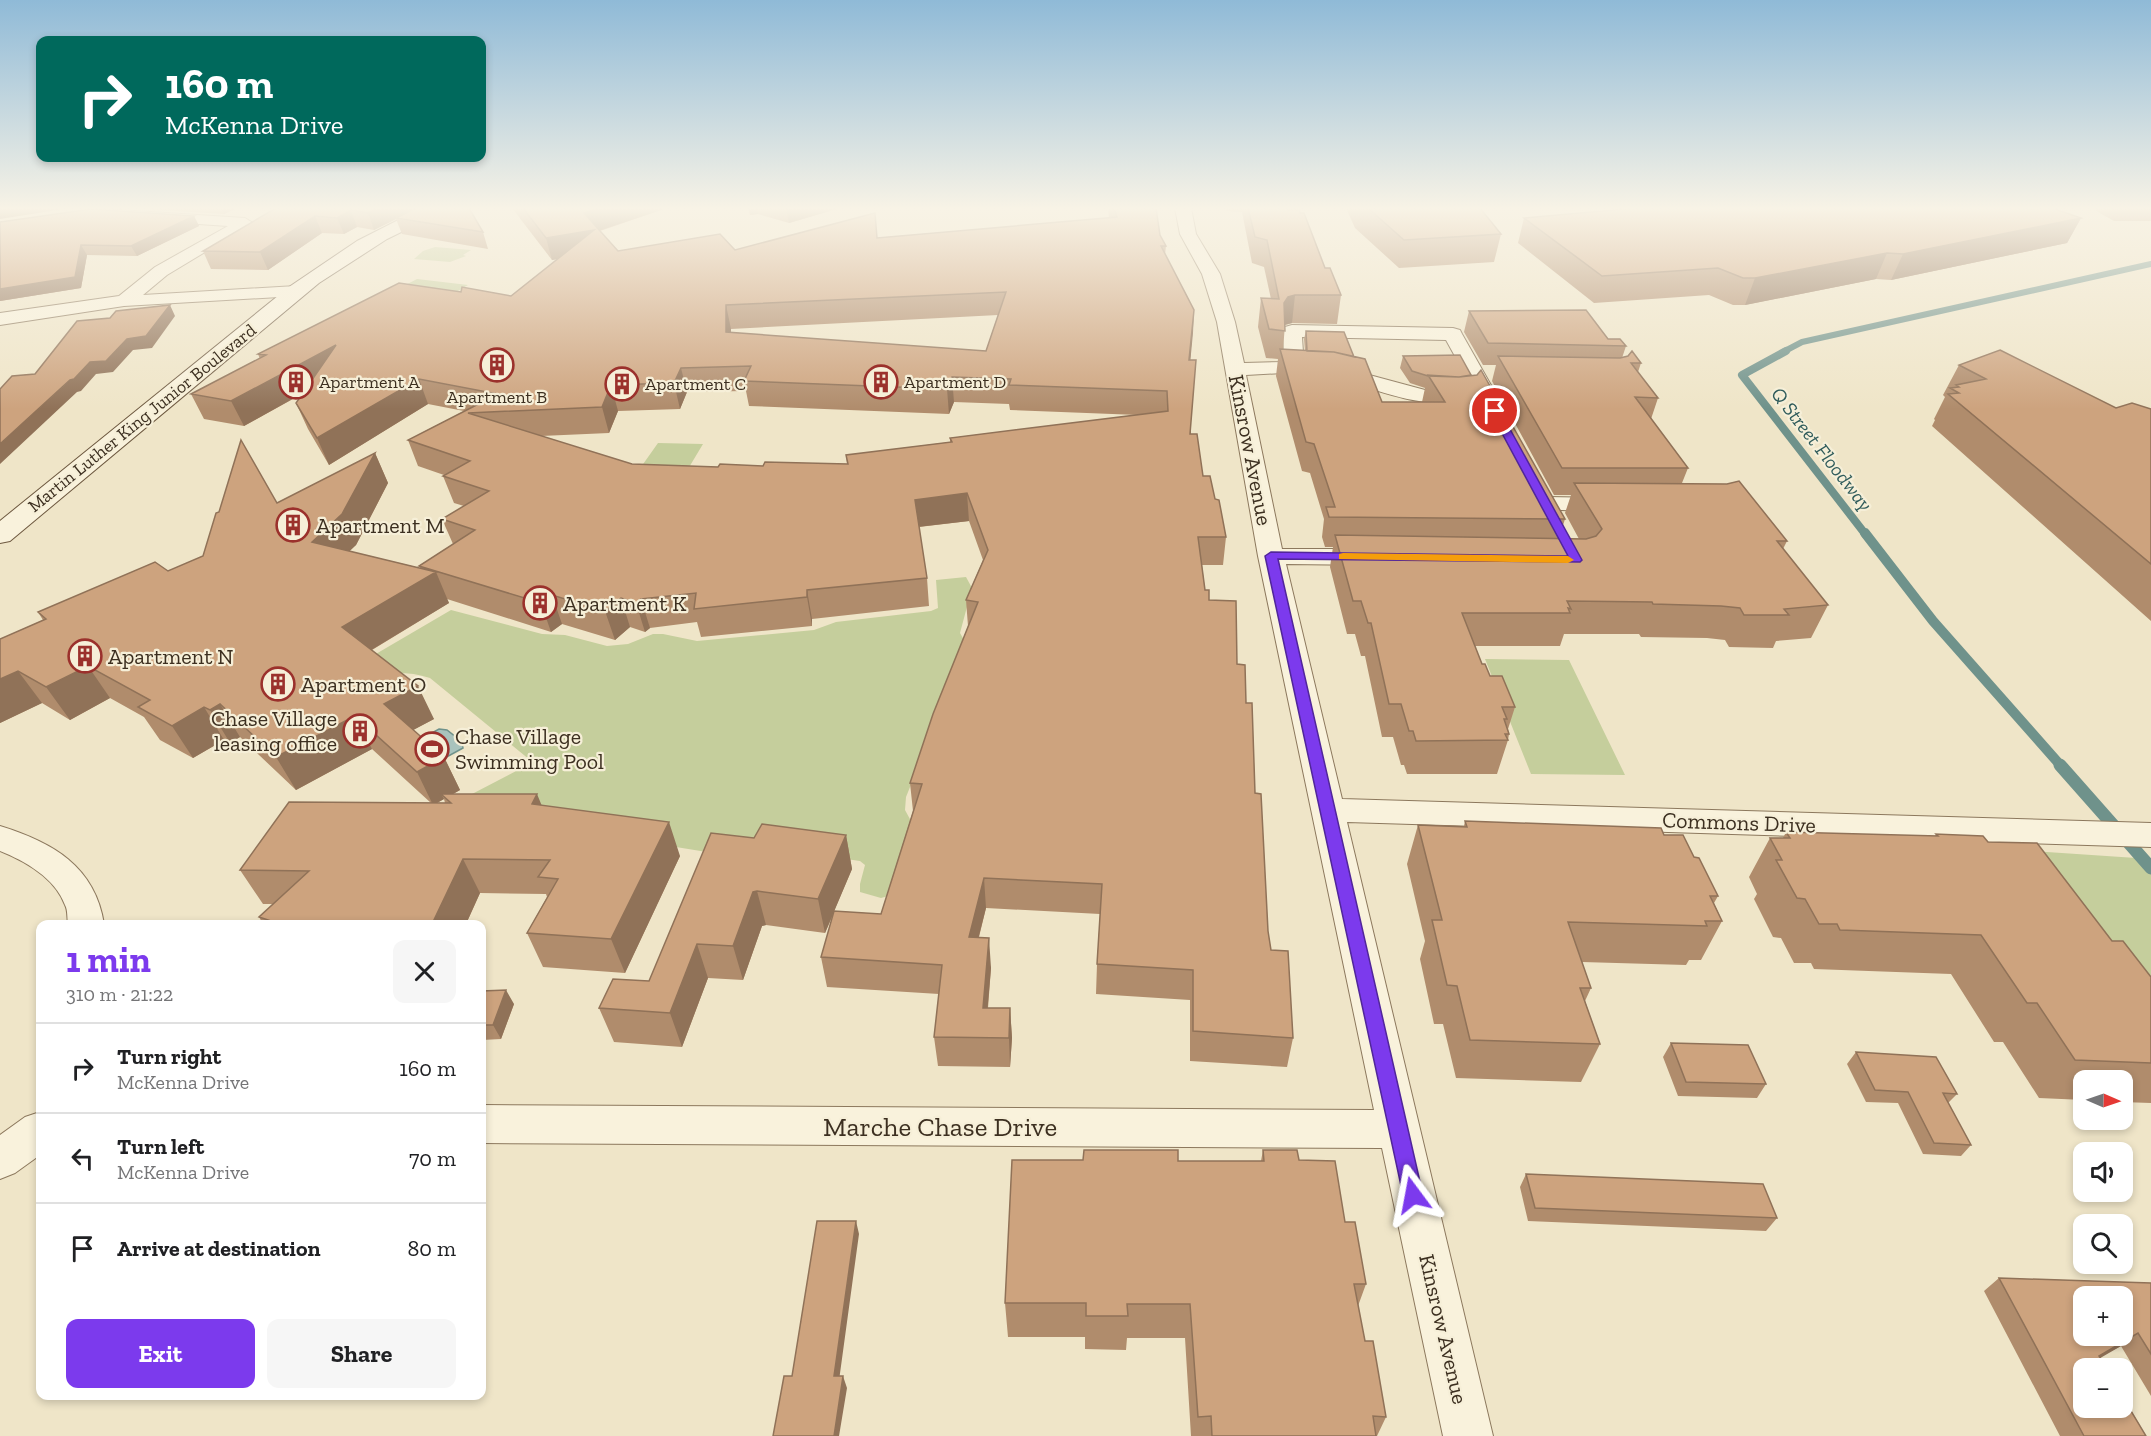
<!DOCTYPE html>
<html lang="en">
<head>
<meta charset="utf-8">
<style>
	body { margin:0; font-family:"Zilla Slab",serif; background:#f6f6f6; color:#202124; height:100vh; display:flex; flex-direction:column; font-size:22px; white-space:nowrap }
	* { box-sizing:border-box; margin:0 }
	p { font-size:20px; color:#757577 }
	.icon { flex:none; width:33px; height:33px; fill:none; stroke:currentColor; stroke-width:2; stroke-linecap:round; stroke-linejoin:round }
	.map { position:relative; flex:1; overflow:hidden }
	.sheet { position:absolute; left:36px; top:920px; width:450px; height:480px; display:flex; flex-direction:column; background:#fff; border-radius:12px; box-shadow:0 3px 9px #0003 }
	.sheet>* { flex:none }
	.banner { position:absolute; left:36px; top:36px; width:450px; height:126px; border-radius:12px; box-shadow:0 3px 9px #0003; background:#00695c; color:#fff; overflow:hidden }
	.needle { width:39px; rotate:92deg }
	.controls { position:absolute; left:2073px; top:1070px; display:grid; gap:12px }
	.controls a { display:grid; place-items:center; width:60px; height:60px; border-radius:12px; background:#fff; box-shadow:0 3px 9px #0003; font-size:30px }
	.pin { position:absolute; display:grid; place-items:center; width:51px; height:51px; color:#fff; margin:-26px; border:3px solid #fff; border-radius:50%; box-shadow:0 2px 6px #0007 }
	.me { position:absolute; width:66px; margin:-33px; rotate:347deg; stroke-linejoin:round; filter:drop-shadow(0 0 4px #0008) }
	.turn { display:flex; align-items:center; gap:21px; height:126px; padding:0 30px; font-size:27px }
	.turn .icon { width:78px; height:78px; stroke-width:2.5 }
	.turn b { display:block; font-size:42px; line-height:51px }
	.round { display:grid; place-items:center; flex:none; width:63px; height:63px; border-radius:12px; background:#f6f6f6 }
	.overview { display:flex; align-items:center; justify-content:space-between; height:102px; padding:0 30px }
	h1 { font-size:36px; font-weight:700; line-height:45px; color:#7c3aed }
	.primary-button { display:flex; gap:12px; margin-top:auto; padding:12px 30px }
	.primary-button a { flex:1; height:69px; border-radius:12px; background:#7c3aed; color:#fff; font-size:24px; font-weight:700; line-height:69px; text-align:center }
	.primary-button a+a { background:#f6f6f6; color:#202124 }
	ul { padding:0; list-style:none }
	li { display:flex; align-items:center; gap:18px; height:90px; padding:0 30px; border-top:2px solid #e0e0e0 }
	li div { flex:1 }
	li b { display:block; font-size:22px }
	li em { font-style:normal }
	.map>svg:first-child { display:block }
</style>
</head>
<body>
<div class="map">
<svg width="2151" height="1436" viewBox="0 0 2151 1436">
	<rect width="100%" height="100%" fill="#efe5c8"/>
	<path fill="#c5ce9c" d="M435 247 471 250 463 255 466 256 450 262 414 259 423 251Z
		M417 279 468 285 446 298 394 291Z
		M658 443 703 444 688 469 641 467Z
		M966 577 972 588 960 633 964 640V653L906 797 905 810 911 821 888 896 881 898 860 892V884L865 865 860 861 783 850 750 859 608 836 424 819 522 768 530 760 430 678C397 667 361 677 328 682L451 610 542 634 565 635 607 646 628 644 653 634H663L697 641 814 630 836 622 931 611 938 608 936 580Z
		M1485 659 1569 660 1625 775 1531 774Z
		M2018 850 2151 859V1020Z"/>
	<path fill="#a9c3bd" stroke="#6f928b" stroke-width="1.5" d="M439 729 447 730 462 742 463 748 443 759 393 754Z"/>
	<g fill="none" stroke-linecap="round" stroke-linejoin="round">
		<path stroke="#6f928b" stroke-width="6" d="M1783 352 1802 342 2151 264"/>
		<path stroke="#6f928b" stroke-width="8" d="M1786 351 1742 375 1866 535"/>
		<path stroke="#6f928b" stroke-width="10" d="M1865 533 1933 621 2062 767"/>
		<path stroke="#6f928b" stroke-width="13" d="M2060 765 2151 868"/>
		<defs>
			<path id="minor" d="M87 208 245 218 253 223 167 275 143 295 296 286 302 287 305 291 302 295 296 296 124 306 0 325V313L119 296 155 267 228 226 96 217 91 215Z
				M1175 208H1191L1196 234 1220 274 1235 322 1244 363 1284 362 1283 331 1285 327 1292 325 1453 328 1460 330 1462 334 1505 410 1501 414 1494 416 1487 414 1446 340 1302 337 1304 368 1301 372 1246 375 1282 549H1372L1381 552 1385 557 1381 562 1372 565 1286 564 1342 799 2151 823V847L1347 822 1493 1436H1443L1382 1148 482 1143V1105L1374 1110 1258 556 1217 322 1202 274 1180 234Z
				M1336 366 1425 390 1470 392 1473 396 1470 400C1425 412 1373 388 1329 376L1326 372 1329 368Z
				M1546 497 1609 498 1617 500 1621 505 1617 510 1609 512 1538 509 1534 504 1538 499Z
				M0 826C52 842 95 866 104 924H68C67 918 68 910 65 905 55 878 25 861 0 851Z
				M40 1112V1155L15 1173 0 1179V1135L25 1117Z"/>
			<path id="secondary" d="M422 208H444L442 212 387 239 319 283 10 541 0 543V521L289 287 357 241Z"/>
		</defs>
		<use href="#minor" stroke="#8c785d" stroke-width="2"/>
		<use href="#secondary" stroke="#6e5940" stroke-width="2"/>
		<use href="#minor" fill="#f9f2dc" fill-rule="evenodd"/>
		<use href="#secondary" fill="#f9f2dc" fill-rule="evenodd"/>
	</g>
	<path fill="#b08c6c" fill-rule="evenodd" d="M127 208H237L224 214Z
		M276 208H469L483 232 488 249 402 234 396 219 374 230 357 227 344 234 322 233 268 270 211 269 203 251Z
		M512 208H667L600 231 618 251 735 250 1109 218 1108 208H1156L1160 235 1166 246 1165 255 1194 310 1190 360 1191 434 1203 476 1215 499 1226 537 1223 565H1202L1205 590 1237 664 1246 703 1268 931 1271 950 1293 1038 1287 1067 1190 1061V1000L1096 994 1097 964 1100 914 986 908 979 937 991 968 988 1008H1010L1012 1038 1010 1067 938 1066 934 1037 939 994 827 987 821 957 833 915 825 933 766 925 762 926 743 980 708 978 682 1047 614 1042 599 1008 649 981 754 838 846 835 852 869 834 911 881 914 913 811 910 783 968 626 966 600 983 560 969 521 919 527 927 578 929 606 812 619V626L701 637 697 622 650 628 645 632 630 627 615 640 562 624 551 632 447 599 449 603 372 650 434 719 413 730 444 757 460 790 453 794 541 805 680 856 625 973 543 967 527 933 547 897 546 894 480 893 466 924H263L259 917 273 904H263L240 870 431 803 372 749 296 790 240 737 230 743 224 740 193 758 160 740 144 717 110 698 70 720 42 703 0 723V639L43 620 38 612 168 571 203 556 277 503 375 453 388 483 356 545 349 551 420 568 419 566 453 544 442 519 464 506 454 503 443 476 444 475 418 466 408 440 464 411 428 404 329 465 308 429 296 403 302 394 244 426 204 419 191 394 260 359 258 354 461 292 511 296 558 259 552 260ZM998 315 986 351 731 333V329ZM746 391 749 406 949 414 954 402 1009 404 1010 410 1138 415 950 438V442L846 455 847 464 763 466 718 467 632 464 541 436 609 433 618 411 680 409 687 392ZM444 799 445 803H437Z
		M748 208H840L789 223 758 214 750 215Z
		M1227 208H1287L1325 268 1341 295 1337 324 1292 323 1285 325 1283 349 1305 351 1304 339 1306 331 1354 357 1382 402H1422L1425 388 1410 383 1400 368 1403 356 1471 375 1565 519 1559 538 1579 539 1565 513 1571 495H1554L1492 381 1496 365H1483L1464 332 1469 311 1608 339 1626 346 1622 358 1641 363 1638 372 1658 398 1651 419 1688 468 1682 483 1787 541 1783 549 1828 605 1811 638 1776 641 1773 648 1729 647 1725 640 1707 638 1641 637 1639 634H1564L1560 646H1475L1482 664 1490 676 1515 707 1508 729 1509 734 1508 740 1497 774H1407L1404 765H1401L1393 737H1382L1365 656H1361L1355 634H1347L1330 567 1333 547H1325L1322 537 1324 519 1310 473 1302 471 1276 376 1278 359 1266 358 1258 327 1261 298 1271 299 1264 267 1252 263 1242 212 1227 211Z
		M1346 208H1480L1501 234 1494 262 1399 268 1355 228Z
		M2091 208H2151V221H2114Z
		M194 216 199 226 137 256 87 255 81 288 0 301V222Z
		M1524 218H2081L2067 243 1891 280 1876 279 1745 305H1733L1709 295 1594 303 1518 243Z
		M1959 365 2116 408 2151 409V621L1932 426 1935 420 1934 419 1945 397 1943 395Z
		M1465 821 1664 835 1694 857 1718 896 1714 903 1722 921 1701 960H1689L1686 965 1582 962 1591 988 1585 1001 1600 1044 1581 1082 1456 1078 1443 1024H1434L1420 959 1425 941 1407 864 1418 825 1464 826Z
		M1786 832 1935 836 1936 834 1988 842 2112 941 2151 977V1103L2122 1102V1080H2084V1100L2039 1098 2003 1042H1994L1951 974 1814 969 1811 963H1794L1781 938 1773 937 1754 899 1757 894 1749 877 1770 838H1783Z
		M482 991 514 1004 501 1039 482 1040Z
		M1671 1043 1766 1084 1757 1098 1678 1096 1663 1057Z
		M1856 1052 1957 1094 1948 1103 1971 1145 1961 1156 1923 1154 1898 1103 1866 1102 1847 1064Z
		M1263 1150 1299 1160 1345 1222 1366 1284 1358 1306 1365 1341 1386 1417 1377 1436H1191L1185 1338H1127L1126 1350 1085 1349V1337H1008L1005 1303 1178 1161H1261Z
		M1526 1174 1777 1218 1766 1231 1528 1221 1520 1187Z
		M1999 1278 2151 1283V1396L2121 1346 2100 1357 2146 1436H2060L1984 1291Z"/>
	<path fill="#907258" d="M0 208H70L0 219Z
		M221 208H237L224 214Z
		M378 208H417L396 218V219L374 230 368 213Z
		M599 208H667L595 232 599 251 552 260 546 238 584 213Z
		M749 208H757L758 214 750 215Z
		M786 208H840L789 223Z
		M351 210 357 227 344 234 337 218Z
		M194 216 199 226 137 256 131 246Z
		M315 216 322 233 268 270 260 252Z
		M2081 218 2067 243 1891 280 1903 254Z
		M81 245 87 255 81 288 0 301V289Z
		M1887 253 1876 279 1745 305 1755 278Z
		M1295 295 1292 323 1284 325 1281 331 1284 303 1288 297Z
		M170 305 175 316 152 348 133 350 113 372 96 374 81 391 77 392 0 464V444L90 362 127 339Z
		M726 305 731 329V356L726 332Z
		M1194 310 1193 333 1188 385 1189 360Z
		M336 345 346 369 244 426 231 401Z
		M681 368 687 392 680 409 674 383Z
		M952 377 954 402 949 414 947 389Z
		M419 379 428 404 329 465 317 438Z
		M611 385 618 411 609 433 602 407Z
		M375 453 388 483 356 545 327 573 312 542Z
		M967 493 969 521 917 527 915 500Z
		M436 572 449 603 358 658 342 627Z
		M807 590 812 619V626L807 597Z
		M552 595 562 624 551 632 541 603Z
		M621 598 630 627 615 640 605 611Z
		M641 599 650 628 645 632 636 603Z
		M88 666 110 698 70 720 46 687Z
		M18 671 42 703 0 723V679Z
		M418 686 434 719 400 737 384 704Z
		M220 704 240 737 230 743 210 710Z
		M204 707 224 740 193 758 172 726Z
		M355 716 372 749 296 790 276 757Z
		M444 757 460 790 446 798 441 794 444 799 433 805 417 772Z
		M537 794 551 828 532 804Z
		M669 822 680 856 625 973 611 939Z
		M846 835 852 869 825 933 818 899Z
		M463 859 480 893 466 924H432Z
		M984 878 986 908 971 967 969 937Z
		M757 891 766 925 762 926 743 980 733 946 753 892Z
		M989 938 991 968 985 1038 983 1008Z
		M697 944 708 978 682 1047 670 1013Z
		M506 990 514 1004 501 1039 493 1025Z
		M1010 1008 1012 1038 1010 1067 1009 1038Z
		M856 1221 859 1234 838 1388 834 1376Z
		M2138 1333 2121 1346 2083 1368 2099 1356Z
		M843 1376 847 1388 839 1436H834Z"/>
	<path fill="#cda37e" stroke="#907258" stroke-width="1.5" fill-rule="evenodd" d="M276 208H378L368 213 351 210 337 218 315 216 260 252 203 251Z
		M416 208H469L483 232 396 218Z
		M523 208H599L584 213 618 251 720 234 735 250 875 213 877 238 1117 217 1114 208H1156L1160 235 1166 246H1161L1194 310 1189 360H1196L1190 434H1197L1203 476H1210L1215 499 1219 500 1226 537H1198L1205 590H1209V600L1236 601 1237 664 1245 665 1246 703H1252L1255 793 1261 794 1268 931 1271 950 1288 951 1293 1038 1193 1031V970L1097 964 1102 884 984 878 969 937 989 938 983 1008H1010L1009 1038 934 1037 942 965 821 957 834 911 881 914 922 784 910 783 933 714 978 602 966 600 988 550 967 493 915 500 927 578 807 590V597L694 609 696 593 641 599 636 603 621 598 605 611 552 595 541 603 419 566 475 530 442 519 489 491 443 476 470 461 408 440 498 394 419 379 317 438 296 403 336 345 231 401 191 394 266 355 258 354 399 283 461 292 462 287 511 296 594 230 546 238ZM1006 292 986 351 726 332V305ZM751 366 744 381 947 389 952 377 1011 379 1009 385 1167 391 1168 411 950 438 952 442 846 455 848 464 765 462 763 466 720 464 718 467 632 464 468 413 602 407 611 385 674 383 681 368Z
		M1248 208H1287L1288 210H1299L1300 213H1304L1325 268H1330L1341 295H1295L1288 297 1284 303 1285 331 1269 329 1261 298 1279 299 1267 240 1255 237Z
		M1368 208H1480L1501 234 1404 240Z
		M1636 208H2052L2081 218 1903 254 1887 253 1755 278H1743L1718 268 1602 276 1524 218Z
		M91 209 194 216 131 246 81 245 75 277 0 289V222Z
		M170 305 146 336 127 339 106 361 90 362 74 379 70 380 0 444V389L12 376 35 374 77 321 110 318 116 311Z
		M1586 310 1608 339H1620L1626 346 1488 343 1469 311Z
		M1306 331 1344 332 1354 357 1334 352 1307 351Z
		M1280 349 1334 352 1365 359 1382 402H1445L1428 375 1459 377 1477 375 1481 370 1565 519 1329 517 1326 507H1335L1314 444 1306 442Z
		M2000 350 2116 408 2132 403 2151 409V564L1948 394 1959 393 1950 388 1959 387 1956 385 1986 379 1959 365Z
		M1632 351 1641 363H1631L1658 398 1635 397 1688 468H1562L1498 356 1620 358 1628 356Z
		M1460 355 1471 375 1459 377 1428 376 1412 371 1403 356Z
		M241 440 277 503 375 453 342 514 312 542 436 572 342 627 418 686 384 704 444 757 417 772 355 716 276 757 220 704 210 710 204 707 172 726 138 707 150 700 88 666 46 687 18 671 0 679V639L46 619 38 612 155 562 168 571 203 556 216 513 219 512Z
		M1739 481 1787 541H1777L1828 605 1784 609 1789 615H1744L1740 608 1721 606 1653 604 1652 602 1567 601 1571 609 1568 608 1570 613H1462L1482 664H1485L1490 676H1502L1515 707H1502L1507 719H1504L1509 734H1505L1508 740 1416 741 1413 731H1409L1401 704H1389L1371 623H1368L1361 601H1353L1335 535 1586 539 1596 536 1602 529 1574 483 1727 484Z
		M441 794H537L532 804 669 822 611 939 527 933 558 879 538 877 550 860 463 859 432 924H280L259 917 309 871 240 870 289 802 451 803Z
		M1465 821 1661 828 1664 835H1683L1694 857 1699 858 1718 896H1710L1722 921H1705L1707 926 1568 922 1591 988H1580L1600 1044 1470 1040 1457 986 1447 985 1432 920H1442L1418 825 1467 827Z
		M762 824 846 835 818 899 757 891 753 892 733 946 697 944 670 1013 599 1008 613 979 649 981 711 833 754 838Z
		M1786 832 1938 836 1936 834 1983 836 1988 842 2037 843 2112 941H2123L2151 977V1063L2075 1060 2037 1003H2027L1981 935 1840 930 1837 924H1819L1805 899 1797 898 1776 860H1782L1770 838H1790Z
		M506 990 493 1025H482V991Z
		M1671 1043 1748 1045 1766 1084 1686 1082Z
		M1856 1052 1936 1057 1957 1094 1943 1093 1971 1145 1934 1143 1908 1092 1875 1090Z
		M1084 1150H1178V1161H1264L1263 1150H1297L1299 1160 1335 1161 1345 1222H1355L1366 1284H1354L1365 1341H1373L1386 1417 1373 1416 1376 1436H1212L1211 1416 1198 1417 1190 1304H1127L1128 1316H1086V1303H1005L1012 1160H1083Z
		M1526 1174 1763 1184 1777 1218 1535 1208Z
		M817 1221H856L834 1376H843L834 1436H773L784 1376H792Z
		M1999 1278 2151 1283V1354L2138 1333 2099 1356 2107 1368H2084V1407H2122V1396L2146 1436H2084ZM2084 1296H2122V1335H2084Z"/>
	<linearGradient id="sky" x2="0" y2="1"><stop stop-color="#8fbad7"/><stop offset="0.51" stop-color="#f8f3e6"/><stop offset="1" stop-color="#f8f3e6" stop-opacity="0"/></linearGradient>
	<rect width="2151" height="409" fill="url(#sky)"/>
	<path fill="#7c3aed" stroke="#51269a" stroke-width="1.5" d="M1495 408 1500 411 1582 560 1580 562 1278 559 1423 1195 1420 1201 1413 1204 1406 1201 1403 1195 1265 556 1271 552 1568 556 1490 411Z"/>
	<path fill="#f59e0b" d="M1343 553 1568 556 1574 560 1568 563 1339 559V554Z"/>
	<defs>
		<symbol id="building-ring" viewBox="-11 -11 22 22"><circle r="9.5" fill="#f6efd8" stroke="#9b312c" stroke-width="1.5"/><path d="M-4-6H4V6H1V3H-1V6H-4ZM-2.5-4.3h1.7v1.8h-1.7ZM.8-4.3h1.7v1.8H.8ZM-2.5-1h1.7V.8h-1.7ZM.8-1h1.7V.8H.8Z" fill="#9b312c"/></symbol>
		<symbol id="stadium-ring" viewBox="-11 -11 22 22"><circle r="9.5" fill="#f6efd8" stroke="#9b312c" stroke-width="1.5"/><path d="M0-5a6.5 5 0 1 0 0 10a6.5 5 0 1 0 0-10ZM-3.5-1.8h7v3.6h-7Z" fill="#9b312c"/></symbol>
	</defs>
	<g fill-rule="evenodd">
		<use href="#building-ring" x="478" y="346" width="38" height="38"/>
		<use href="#building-ring" x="277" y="363" width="38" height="38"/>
		<use href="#building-ring" x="862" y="363" width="38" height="38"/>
		<use href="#building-ring" x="603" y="365" width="38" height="38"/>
		<use href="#building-ring" x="274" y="506" width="38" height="38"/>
		<use href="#building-ring" x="521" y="584" width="38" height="38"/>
		<use href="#building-ring" x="66" y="637" width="38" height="38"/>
		<use href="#building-ring" x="259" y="665" width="38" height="38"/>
		<use href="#building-ring" x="341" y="712" width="38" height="38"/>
		<use href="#stadium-ring" x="413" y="730" width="38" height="38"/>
	</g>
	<g text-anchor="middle" stroke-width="4.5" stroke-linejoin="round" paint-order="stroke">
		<g font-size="18" fill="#3c2f20" stroke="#f6efd8" text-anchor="start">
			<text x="319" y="388">Apartment A</text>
			<text x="904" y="388">Apartment D</text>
			<text x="645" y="390">Apartment C</text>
			<text x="497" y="403" text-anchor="middle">Apartment B</text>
		</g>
		<g font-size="18" fill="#3c2f20" stroke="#f6efd8">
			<text transform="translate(142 418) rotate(-39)" y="6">Martin Luther King Junior Boulevard</text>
		</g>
		<g font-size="20" font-style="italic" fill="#305c5b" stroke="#f6efd8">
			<text transform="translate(1822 449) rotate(52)" y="7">Q Street Floodway</text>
		</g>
		<g font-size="22" fill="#3c2f20" stroke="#f6efd8">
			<text transform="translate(1251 450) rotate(79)" y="8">Kinsrow Avenue</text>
			<text transform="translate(1739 822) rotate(2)" y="8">Commons Drive</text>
			<text transform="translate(1444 1329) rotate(77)" y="8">Kinsrow Avenue</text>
		</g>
		<g font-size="22" fill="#3c2f20" stroke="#f6efd8" text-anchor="start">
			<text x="316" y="533">Apartment M</text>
			<text x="563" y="611">Apartment K</text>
			<text x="108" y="664">Apartment N</text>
			<text x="301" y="692">Apartment O</text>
			<text x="337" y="726" text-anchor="end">Chase Village<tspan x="337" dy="25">leasing office</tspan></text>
			<text x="455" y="744">Chase Village<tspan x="455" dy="25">Swimming Pool</tspan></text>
		</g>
		<g font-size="27" fill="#3c2f20" stroke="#f6efd8">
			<text x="940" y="1136">Marche Chase Drive</text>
		</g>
	</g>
</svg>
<div class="controls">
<a><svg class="needle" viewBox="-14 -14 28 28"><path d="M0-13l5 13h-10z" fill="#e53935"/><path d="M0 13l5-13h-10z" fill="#757577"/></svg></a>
<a><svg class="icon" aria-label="sound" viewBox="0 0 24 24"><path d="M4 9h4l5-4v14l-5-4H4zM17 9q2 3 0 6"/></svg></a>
<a><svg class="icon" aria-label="search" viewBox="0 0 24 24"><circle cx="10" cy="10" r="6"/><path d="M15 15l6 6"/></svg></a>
<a>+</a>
<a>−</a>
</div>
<div class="pin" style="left:1495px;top:411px;background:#d93025"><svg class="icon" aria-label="arrive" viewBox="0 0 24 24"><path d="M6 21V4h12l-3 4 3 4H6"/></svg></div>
<svg class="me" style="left:1413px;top:1195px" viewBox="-20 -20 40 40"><path d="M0-17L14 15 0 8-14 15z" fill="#7c3aed" stroke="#fff" stroke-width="4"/></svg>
<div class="banner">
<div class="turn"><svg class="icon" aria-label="right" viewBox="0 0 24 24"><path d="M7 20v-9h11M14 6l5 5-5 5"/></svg><div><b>160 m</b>McKenna Drive</div></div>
</div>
<section class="sheet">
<div class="overview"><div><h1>1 min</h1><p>310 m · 21:22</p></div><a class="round"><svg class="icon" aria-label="close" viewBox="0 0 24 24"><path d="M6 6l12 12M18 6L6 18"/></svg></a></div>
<ul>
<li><svg class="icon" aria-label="right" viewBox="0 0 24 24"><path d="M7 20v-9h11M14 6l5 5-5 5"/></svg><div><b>Turn right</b><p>McKenna Drive</p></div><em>160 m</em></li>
<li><svg class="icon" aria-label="left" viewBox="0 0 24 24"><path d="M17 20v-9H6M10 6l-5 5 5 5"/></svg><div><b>Turn left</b><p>McKenna Drive</p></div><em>70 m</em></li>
<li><svg class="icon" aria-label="arrive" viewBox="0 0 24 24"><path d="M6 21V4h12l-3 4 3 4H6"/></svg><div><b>Arrive at destination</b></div><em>80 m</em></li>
</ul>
<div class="primary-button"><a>Exit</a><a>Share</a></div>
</section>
</div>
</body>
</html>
